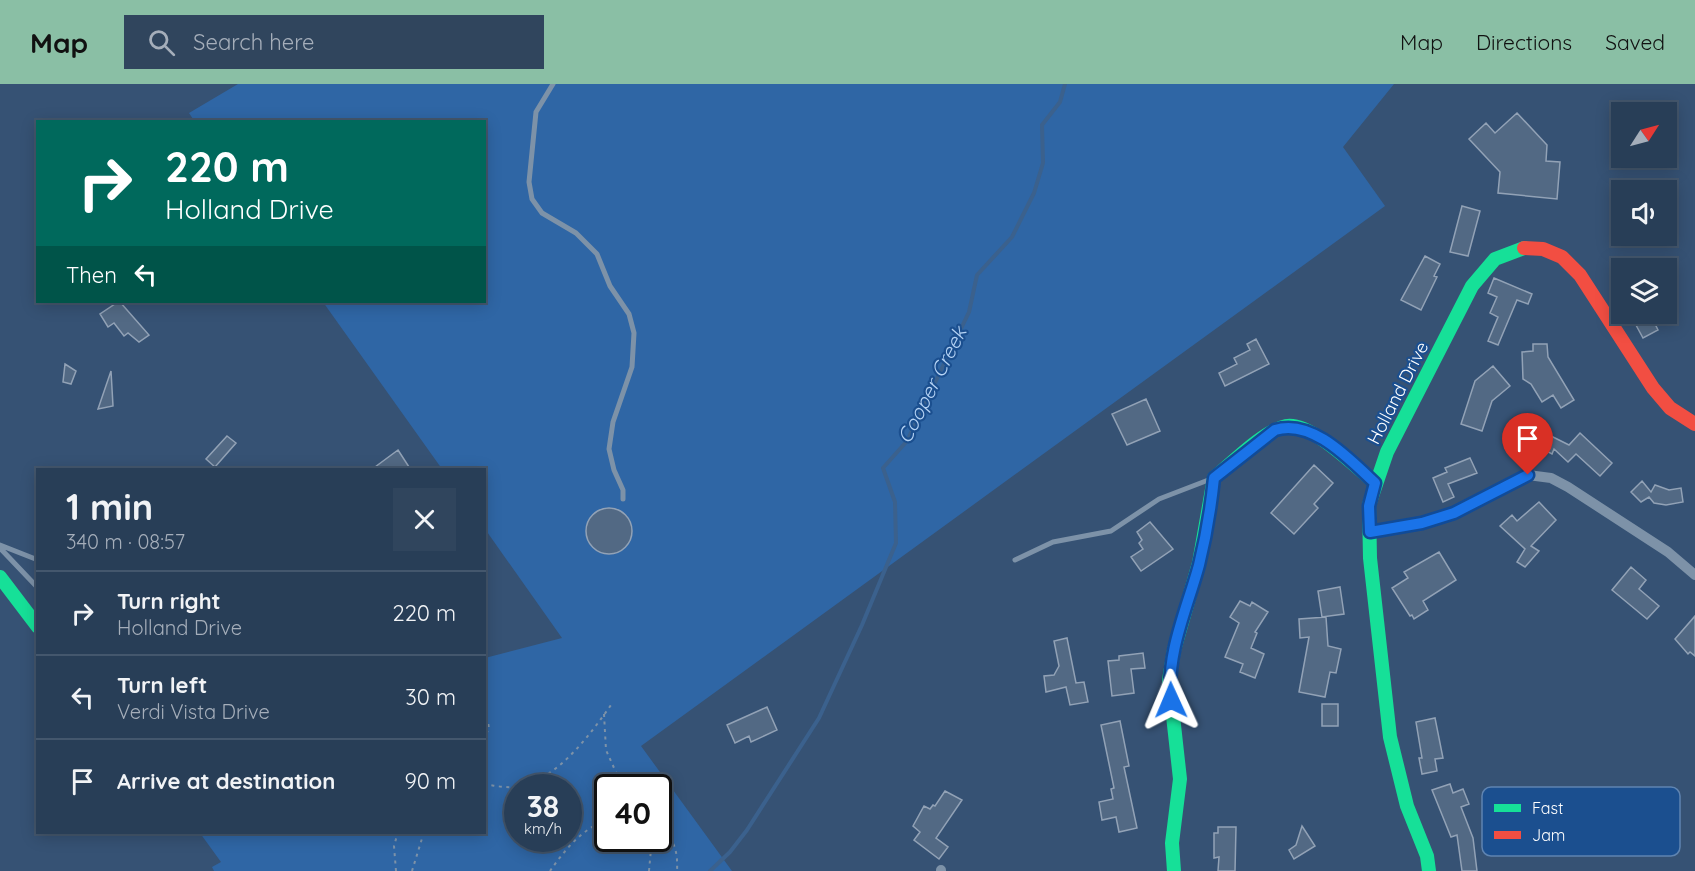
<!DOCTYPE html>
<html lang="en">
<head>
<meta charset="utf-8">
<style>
	body { margin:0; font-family:Quicksand,sans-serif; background:#30455d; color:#f1f3f6; height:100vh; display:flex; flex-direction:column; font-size:22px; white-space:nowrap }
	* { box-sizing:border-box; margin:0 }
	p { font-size:20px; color:#a5aeba }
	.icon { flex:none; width:33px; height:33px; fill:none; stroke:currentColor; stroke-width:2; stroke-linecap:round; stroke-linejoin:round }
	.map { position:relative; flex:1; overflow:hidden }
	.details { position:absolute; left:36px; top:384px; width:450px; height:366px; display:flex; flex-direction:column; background:#283e57; border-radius:0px; box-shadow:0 3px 15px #0003,0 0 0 2px #44576d }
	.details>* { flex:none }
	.guide { position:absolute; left:36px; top:36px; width:450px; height:183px; border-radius:0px; box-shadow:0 3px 15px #0003,0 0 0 2px #44576d; background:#00695c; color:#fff; overflow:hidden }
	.needle { width:39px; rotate:54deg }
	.controls { position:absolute; left:1611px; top:18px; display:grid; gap:12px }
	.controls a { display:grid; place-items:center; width:66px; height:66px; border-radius:0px; background:#283e57; box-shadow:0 3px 15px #0003,0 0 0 2px #44576d; font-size:30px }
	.speed { position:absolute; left:504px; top:690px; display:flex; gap:12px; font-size:30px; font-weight:700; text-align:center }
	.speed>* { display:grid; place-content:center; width:78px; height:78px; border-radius:50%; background:#283e57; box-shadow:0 3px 15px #0003,0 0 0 2px #44576d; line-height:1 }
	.speed small { font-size:15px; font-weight:400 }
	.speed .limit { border:3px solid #111; border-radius:9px; background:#fff; color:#111 }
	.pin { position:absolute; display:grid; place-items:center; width:51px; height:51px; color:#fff; margin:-62px -26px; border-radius:50% 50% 50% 0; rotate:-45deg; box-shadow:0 0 6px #0007 }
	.pin .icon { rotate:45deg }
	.me { position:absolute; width:66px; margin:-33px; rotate:359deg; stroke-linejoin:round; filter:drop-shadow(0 0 4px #0008) }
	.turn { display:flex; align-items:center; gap:21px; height:126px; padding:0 30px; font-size:27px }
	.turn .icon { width:78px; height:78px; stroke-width:2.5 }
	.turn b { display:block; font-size:42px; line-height:51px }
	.then { display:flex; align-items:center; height:57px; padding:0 30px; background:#0003; gap:12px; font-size:22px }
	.round { display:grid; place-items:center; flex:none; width:63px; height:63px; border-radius:0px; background:#30455d }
	.head { display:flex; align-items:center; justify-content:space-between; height:102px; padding:0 30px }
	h1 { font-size:36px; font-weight:800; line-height:45px }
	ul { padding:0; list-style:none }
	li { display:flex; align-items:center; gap:18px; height:84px; padding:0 30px; border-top:2px solid #44576d }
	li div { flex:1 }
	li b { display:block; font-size:22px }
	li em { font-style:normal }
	header { display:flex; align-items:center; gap:36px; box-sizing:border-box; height:84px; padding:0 30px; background:#8abfa5; color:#111 }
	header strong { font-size:28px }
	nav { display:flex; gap:33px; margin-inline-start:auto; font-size:21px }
	.search { width:420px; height:54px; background:#30455d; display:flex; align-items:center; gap:15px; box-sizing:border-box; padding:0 21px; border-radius:0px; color:#a5aeba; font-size:22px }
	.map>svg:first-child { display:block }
</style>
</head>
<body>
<header>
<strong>Map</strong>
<div class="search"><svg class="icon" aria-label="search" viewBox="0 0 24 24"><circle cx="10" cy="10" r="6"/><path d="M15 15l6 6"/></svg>Search here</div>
<nav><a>Map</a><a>Directions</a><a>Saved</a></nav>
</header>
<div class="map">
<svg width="1695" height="787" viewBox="0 0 1695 787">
	<rect width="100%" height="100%" fill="#365274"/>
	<path fill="#2f66a5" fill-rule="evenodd" d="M238 0H1394L1343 63 1385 122 641 662 732 787H214L212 783 221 778 200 749 484 748 485 574 562 554 485 445 484 386 442 385 323 218H484V38H195L189 29ZM518 704H568V754H518ZM608 704H658V754H608Z"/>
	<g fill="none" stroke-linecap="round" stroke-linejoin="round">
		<path stroke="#3b618d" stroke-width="4" d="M710 787 730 768 747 746 819 634 862 541 896 459 895 418 883 384 907 357 969 228 977 191 1012 153 1034 109 1043 79 1042 41 1060 18 1065 0"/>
	</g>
	<path fill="#526984" stroke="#92a2b6" stroke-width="1.5" d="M1517 29 1547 61 1546 77 1560 78 1557 115 1498 109 1500 88 1469 55 1486 39 1495 49Z
		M1462 122 1480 127 1468 172 1450 168Z
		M1425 172 1440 180 1434 192 1437 193 1421 226 1401 216Z
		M1494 194 1532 210 1528 220 1517 216 1498 261 1488 257 1498 233 1490 229 1497 213 1488 209Z
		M118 218H120L149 251 139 258 128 249 124 252 114 239 108 243 100 230Z
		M1630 230H1650L1658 246 1643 254Z
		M1256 255 1269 280 1225 302 1219 289 1237 280 1234 274 1250 266 1247 260Z
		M1533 260H1547L1548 273 1574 316 1561 324 1553 311 1542 318 1531 300 1523 295 1522 268 1533 267Z
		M65 280 76 287 71 300 63 298Z
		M1493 282 1510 302 1492 317 1482 347 1461 340 1475 297Z
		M111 287 113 322 98 325Z
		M1146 315 1160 347 1127 361 1112 330Z
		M1539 346 1569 361 1580 349 1612 379 1600 392 1576 370 1568 378 1554 365 1552 370 1535 361 1540 351Z
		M227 352 236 359 215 383 206 375Z
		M398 366 411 386H371Z
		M1470 374 1477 389 1448 400 1454 413 1443 418 1433 394 1447 388 1445 384Z
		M1314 381 1333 399 1314 420 1318 424 1294 450 1271 429Z
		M1642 397 1651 408 1655 401 1669 406 1681 404 1683 418 1666 421 1654 419 1649 413 1641 418 1631 408Z
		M1539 418 1556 436 1531 462 1539 467 1525 483 1517 478 1525 465 1500 442 1512 431 1517 437Z
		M586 447a23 23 0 1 1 46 0a23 23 0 1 1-46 0Z
		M1150 438 1173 465 1141 487 1131 473 1143 465 1139 459 1142 456 1137 448Z
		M1439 468 1456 496 1423 517 1428 526 1414 535 1412 531 1410 532 1392 504 1408 494 1404 488Z
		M1631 483 1646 496 1639 505 1659 522 1647 535 1612 506Z
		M1340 503 1344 530 1322 533 1318 507Z
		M1240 517 1250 522 1252 518 1268 528 1255 548 1257 549 1251 564 1264 570 1255 594 1240 588 1243 580 1225 573 1239 539 1230 533Z
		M1695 532V572L1690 568 1688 570 1675 555Z
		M1326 533 1328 562 1341 565 1336 589 1330 588 1325 613 1299 608 1309 553 1300 554 1299 535Z
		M1067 554 1076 599 1084 598 1088 618 1070 621 1066 603 1046 608 1044 592 1054 591 1059 582 1054 557Z
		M1143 569 1145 584 1131 585 1134 609 1112 612 1108 577 1119 576V572Z
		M1322 620H1338V642H1322Z
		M767 623 777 646 751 658 749 652 735 659 727 641Z
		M1435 634 1443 674 1435 675 1437 687 1422 690 1419 674H1422L1416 638Z
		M1120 637 1129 682 1124 683 1137 744 1119 748 1116 733 1102 736 1099 718 1113 715 1111 705 1114 704 1101 641Z
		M1450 700 1453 709 1463 705 1469 720 1461 723 1473 754 1477 787H1462L1457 751 1451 753 1432 706Z
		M945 707 962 716 936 754 948 763 939 775 914 756 920 748 913 742 924 722 930 725 933 721 935 722Z
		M1302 742 1315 762 1294 775 1289 766 1296 761Z
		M1218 743H1236L1235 787H1218L1219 773 1214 774V749H1218Z"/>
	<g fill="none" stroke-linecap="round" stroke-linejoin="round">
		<path stroke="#7d92a8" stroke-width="2" stroke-dasharray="3 4.5" stroke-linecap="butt" d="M604 630 606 666 623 704
			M484 635 488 637 489 646 484 651
			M484 700C495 702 507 704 517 703 557 696 589 652 611 621
			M658 744C675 753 678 769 677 787
			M396 787 394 762 398 748
			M412 787 424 748
			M550 787C564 767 583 743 608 736
			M649 787 652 754"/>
		<path stroke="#7d92a8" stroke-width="5" d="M553 0 536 28 529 98 532 115 542 129 576 149 597 170 610 202 629 230 634 249 632 283 613 338 609 365 614 386 623 406V415
			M0 461 38 476
			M0 464 38 504
			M1015 476 1053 458 1111 447 1159 415 1211 395"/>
		<path stroke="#7d92a8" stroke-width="10" d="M1370 448 1422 439 1454 429 1528 391 1551 394 1568 403 1668 468 1695 491
			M941 786V787"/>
		<path stroke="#16e098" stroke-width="14" d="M0 493 38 543
			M1174 787 1172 759 1180 695 1169 596 1174 566 1199 479 1214 394C1232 379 1263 347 1286 342 1310 337 1357 384 1375 399
			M1429 787 1427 772 1407 722 1390 653 1370 474 1369 421 1387 368 1472 202 1495 175 1524 164"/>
		<path stroke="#f24e42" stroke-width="14" d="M1524 164 1543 165 1562 173 1580 191 1653 304 1670 324 1695 340"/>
	</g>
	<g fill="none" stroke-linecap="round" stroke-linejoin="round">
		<defs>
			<path id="route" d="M1171 616C1166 569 1187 525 1199 481 1206 453 1211 423 1214 394L1275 346C1312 334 1350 376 1375 399L1369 422 1370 448 1422 439 1454 429 1528 391"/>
		</defs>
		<use href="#route" stroke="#114b97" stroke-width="15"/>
		<use href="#route" stroke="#1a73e8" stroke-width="10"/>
	</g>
	<g text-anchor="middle" stroke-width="4.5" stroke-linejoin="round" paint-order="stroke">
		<g font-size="18" fill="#fff" stroke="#1b4f8f">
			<text transform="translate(1398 309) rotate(-63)" y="6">Holland Drive</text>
		</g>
		<g font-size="20" font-style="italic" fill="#b5d3f5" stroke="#1b4f8f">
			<text transform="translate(932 301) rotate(-63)" y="7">Cooper Creek</text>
		</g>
	</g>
	<rect x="1482" y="703" width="198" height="69" rx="9" fill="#1b4f8f" stroke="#5f84b1" stroke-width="1.5"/>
	<rect x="1494" y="720" width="27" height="8" fill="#16e098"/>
	<rect x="1494" y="747" width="27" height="8" fill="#f24e42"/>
	<g font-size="16" fill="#fff">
		<text x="1532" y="730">Fast</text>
		<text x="1532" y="757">Jam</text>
	</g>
</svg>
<div class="controls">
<a><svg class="needle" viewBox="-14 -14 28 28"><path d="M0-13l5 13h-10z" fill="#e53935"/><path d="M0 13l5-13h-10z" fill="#a5aeba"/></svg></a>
<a><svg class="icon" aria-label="sound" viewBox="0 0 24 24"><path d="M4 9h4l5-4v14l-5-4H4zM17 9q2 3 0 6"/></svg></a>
<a><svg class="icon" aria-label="layers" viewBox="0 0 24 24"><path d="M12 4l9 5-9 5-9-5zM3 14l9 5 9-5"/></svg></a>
</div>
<div class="speed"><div>38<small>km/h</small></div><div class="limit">40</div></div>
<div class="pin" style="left:1528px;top:391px;background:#d93025"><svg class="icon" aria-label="arrive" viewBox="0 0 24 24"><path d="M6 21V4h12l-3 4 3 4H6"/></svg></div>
<svg class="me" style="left:1171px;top:616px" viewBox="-20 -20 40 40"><path d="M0-17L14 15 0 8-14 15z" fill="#1a73e8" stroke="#fff" stroke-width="4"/></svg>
<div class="guide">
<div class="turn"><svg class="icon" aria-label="right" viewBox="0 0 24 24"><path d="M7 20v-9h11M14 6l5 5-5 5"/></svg><div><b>220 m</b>Holland Drive</div></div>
<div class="then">Then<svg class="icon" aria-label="left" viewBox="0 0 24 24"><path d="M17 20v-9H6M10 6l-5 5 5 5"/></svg></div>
</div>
<section class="details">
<div class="head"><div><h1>1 min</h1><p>340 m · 08:57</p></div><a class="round"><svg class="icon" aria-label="close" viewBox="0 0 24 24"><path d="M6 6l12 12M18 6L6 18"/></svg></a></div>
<ul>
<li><svg class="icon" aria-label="right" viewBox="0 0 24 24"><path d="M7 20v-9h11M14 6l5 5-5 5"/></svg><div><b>Turn right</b><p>Holland Drive</p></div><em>220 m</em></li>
<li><svg class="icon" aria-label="left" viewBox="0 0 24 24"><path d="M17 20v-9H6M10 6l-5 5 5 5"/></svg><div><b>Turn left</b><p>Verdi Vista Drive</p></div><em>30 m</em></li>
<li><svg class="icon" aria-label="arrive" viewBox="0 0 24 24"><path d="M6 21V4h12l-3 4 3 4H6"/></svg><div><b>Arrive at destination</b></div><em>90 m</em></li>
</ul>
</section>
</div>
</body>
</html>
